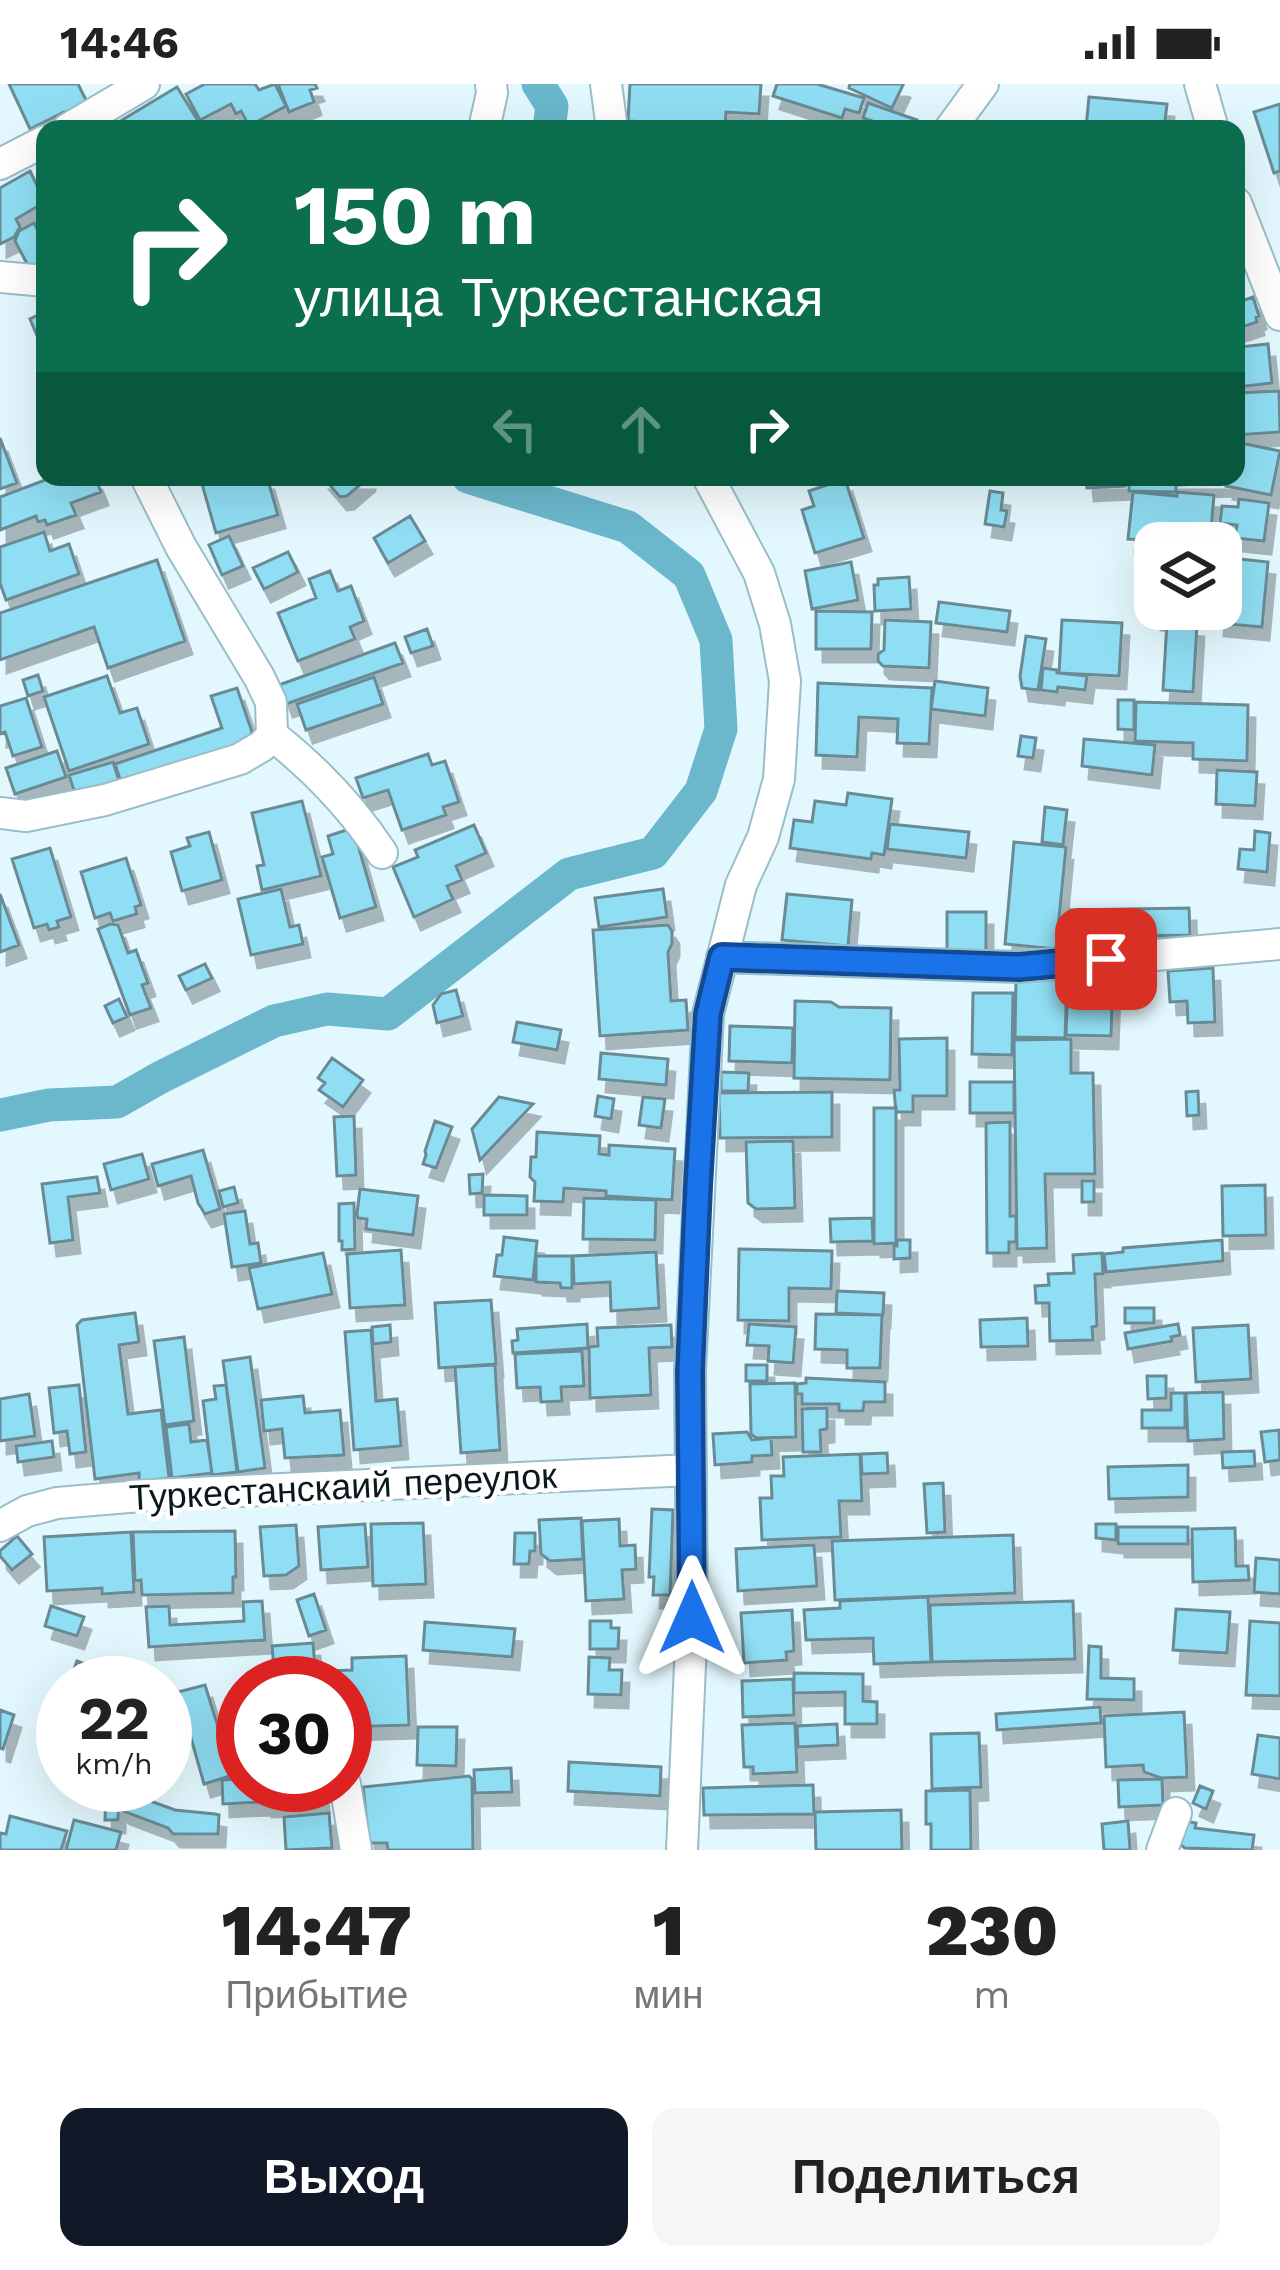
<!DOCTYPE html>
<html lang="ru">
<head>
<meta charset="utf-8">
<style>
	body { margin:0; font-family:"Work Sans",sans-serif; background:#f6f6f6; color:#222; height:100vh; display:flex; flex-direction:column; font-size:45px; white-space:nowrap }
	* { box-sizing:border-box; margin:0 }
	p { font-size:39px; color:#767676 }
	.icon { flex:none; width:66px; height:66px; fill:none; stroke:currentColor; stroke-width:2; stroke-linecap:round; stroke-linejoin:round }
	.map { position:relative; height:1766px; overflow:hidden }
	.panel { display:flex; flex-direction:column; background:#fff; flex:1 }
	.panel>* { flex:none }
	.guide { position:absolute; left:36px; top:36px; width:1209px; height:366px; border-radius:24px; box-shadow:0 12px 48px #0002; background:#0b6e4f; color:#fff; overflow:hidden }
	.tools { position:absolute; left:1134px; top:438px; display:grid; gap:24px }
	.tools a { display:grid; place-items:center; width:108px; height:108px; border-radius:24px; background:#fff; box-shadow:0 12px 48px #0002; font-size:60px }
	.speed { position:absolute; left:36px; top:1572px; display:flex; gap:24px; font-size:60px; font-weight:700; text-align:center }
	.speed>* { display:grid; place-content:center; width:156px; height:156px; border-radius:50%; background:#fff; box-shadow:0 12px 48px #0002; line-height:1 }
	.speed small { font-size:30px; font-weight:400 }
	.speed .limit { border:18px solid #d22; background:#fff; color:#111 }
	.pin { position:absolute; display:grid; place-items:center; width:102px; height:102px; color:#fff; margin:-51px; border-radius:24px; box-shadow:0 6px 18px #0006 }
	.me { position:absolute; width:132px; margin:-66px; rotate:0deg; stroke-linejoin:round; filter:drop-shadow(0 0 9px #0008) }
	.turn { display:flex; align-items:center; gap:42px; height:252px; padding:0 60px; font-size:54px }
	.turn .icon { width:156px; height:156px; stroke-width:2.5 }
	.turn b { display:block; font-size:84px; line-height:102px }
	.lanes { display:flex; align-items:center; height:114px; padding:0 60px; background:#0003; justify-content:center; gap:60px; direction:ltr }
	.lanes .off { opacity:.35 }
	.eta { display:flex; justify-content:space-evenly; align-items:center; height:204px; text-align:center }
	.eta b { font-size:72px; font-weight:800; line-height:84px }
	.primary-button { display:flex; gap:24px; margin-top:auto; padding:24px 60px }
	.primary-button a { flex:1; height:138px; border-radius:24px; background:#111827; color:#fff; font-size:48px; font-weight:800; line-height:138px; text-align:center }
	.primary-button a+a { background:#f6f6f6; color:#222 }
	.status { display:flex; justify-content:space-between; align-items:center; height:84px; padding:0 60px; background:#fff; direction:ltr }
	.status svg { height:33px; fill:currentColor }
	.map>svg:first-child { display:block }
</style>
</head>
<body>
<div class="status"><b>14:46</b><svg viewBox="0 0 49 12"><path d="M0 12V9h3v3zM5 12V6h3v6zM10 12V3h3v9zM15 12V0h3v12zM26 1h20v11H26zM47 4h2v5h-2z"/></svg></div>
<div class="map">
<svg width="1280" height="1766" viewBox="0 0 1280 1766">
	<defs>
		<filter id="shadow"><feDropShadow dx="7" dy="13" stdDeviation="0" flood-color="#0004"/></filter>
	</defs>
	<rect width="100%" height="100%" fill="#e3f8fe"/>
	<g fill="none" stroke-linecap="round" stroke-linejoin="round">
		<path stroke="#6bb8cc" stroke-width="33" d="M538 0 552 22 549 45
			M0 1031 49 1021 117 1018 161 993 274 937 327 925 388 930 569 790 653 769 701 707 721 645 716 556 689 491 628 443 468 393"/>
	</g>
	<path fill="#90def3" stroke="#6a8b95" stroke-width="3" filter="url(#shadow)" d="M9 0H78L90 24 67 35 64 28 30 45Z
		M205 0H255L259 6 275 0 286 22 249 42 241 27 236 30 231 20 200 36 186 10Z
		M278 0H315L317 4 310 6 314 18 289 28Z
		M630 0H761L759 30 726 28 725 43 628 37Z
		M777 0H817L864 14 859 29 845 25 842 34 773 12Z
		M850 0H901L903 1 892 24 849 4Z
		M177 3 203 45H107Z
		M1089 13 1167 20 1164 45 1086 44Z
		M868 19 917 36 914 45H896L863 34Z
		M1280 20V87L1274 89 1254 28Z
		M30 87 45 118 16 135 20 143 14 153 0 160V104Z
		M34 139 45 160V183L32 189 15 157 19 147Z
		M1253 213 1259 232 1256 233 1257 238 1236 245V219Z
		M44 228 45 251 38 254 30 235Z
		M1268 260 1272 299 1237 303 1236 278 1241 277 1239 263Z
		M1279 307 1280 348 1236 351V309Z
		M0 354 17 399 0 405Z
		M1236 358 1280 367 1271 411 1226 402 1228 393H1236Z
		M53 393H95L101 408 71 419 76 431 47 441 45 436 38 438 36 432 0 446V413Z
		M200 393H267L278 431 216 449Z
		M323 393H368V394L347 412 340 413Z
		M1086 393H1124L1125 402 1087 404Z
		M1129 393H1176V408L1129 407Z
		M1177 393H1226V399L1178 401Z
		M845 395 864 454 815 469 802 426 814 422 809 407Z
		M990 407 1003 409 1001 426 1007 427 1004 443 985 440Z
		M1133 408 1177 412V408L1214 411 1210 459 1128 455Z
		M1239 415 1269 419 1264 457 1235 454 1237 441 1220 439 1222 422 1238 423Z
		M410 432 425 457 388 479 374 454Z
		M44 448 50 467 69 460 79 490 6 516 0 499V463Z
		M229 452 243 482 222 491 209 461Z
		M288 468 298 488 264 505 253 484Z
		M1221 473 1268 478 1262 543 1217 539 1218 526 1212 525H1221Z
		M157 476 185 557 108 584 94 543 0 576V529Z
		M851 478 858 516 812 525 805 487Z
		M330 487 338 507 351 502 364 537 350 543 355 555 298 577 278 529 316 514 309 495Z
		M909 493 911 525 875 527 874 501H878V495Z
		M939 518 1010 527 1007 548 936 539Z
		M1155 525H1185L1183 537 1154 533Z
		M816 527 872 528 871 565H816Z
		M885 536 931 538 929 584 883 582 878 577V570L884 566Z
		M1062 536 1122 539 1119 592 1059 589Z
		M1167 538 1197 540 1193 608 1163 606Z
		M427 545 433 562 411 569 405 553Z
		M1026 552 1046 555 1038 606 1022 604 1020 592Z
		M395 559 403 579 286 620 279 601Z
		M1043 584 1057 586V589L1087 592 1085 606 1058 603 1057 608 1041 606Z
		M38 591 43 607 28 612 23 596Z
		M107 592 120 629 137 624 149 660 69 687 44 613Z
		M374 593 383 620 306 646 297 620Z
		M935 597 988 604 985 632 931 625Z
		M818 599 932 604 929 660 897 659 898 635 859 633 857 673 816 671Z
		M237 604 252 648 247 659 122 701 115 680 222 644 211 612Z
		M26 614 42 663 13 672 5 648 0 650V622Z
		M1118 616H1134V646L1118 645Z
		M1136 618 1248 621 1247 677 1193 675V659L1135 657Z
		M1021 652 1036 654 1033 674 1018 672Z
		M1084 655 1155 661 1152 691 1082 682Z
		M57 667 66 693 15 710 6 684Z
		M428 670 432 681 445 677 459 718 443 723 446 731 402 746 388 706 363 714 356 694Z
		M113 678 121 703 77 716 69 691Z
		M1217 686 1257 688 1255 722 1216 720Z
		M848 709 892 715 884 771 872 769 871 775 790 764 794 736 812 738 815 717 846 721Z
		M302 717 321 792 262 806 257 782 264 781 252 729Z
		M1045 723 1067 726 1063 761 1042 758Z
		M890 740 969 748 966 774 887 765Z
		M474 741 486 769 456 782 462 796 447 802 453 815 414 833 393 783 418 773 415 766Z
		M353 744 376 823 340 834 322 773 333 770 328 752Z
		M1255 747 1270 749 1267 788 1238 785 1240 765 1254 766Z
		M209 748 222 796 182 807 171 768 190 762 187 754Z
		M1014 758 1066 763 1056 865 1005 860Z
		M50 764 71 833 57 837 59 843 49 846 47 840 34 844 12 775Z
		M126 774 141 821 135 823 137 830 113 837 110 829 95 834 81 788Z
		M281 805 290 843 299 841 303 860 251 871 238 815Z
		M663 805 667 833 599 843 595 814Z
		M0 810 19 861 0 868Z
		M787 810 852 816 848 862 782 856Z
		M1189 824 1190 851 1070 853V826Z
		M947 828H986V872H947Z
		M110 840 118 841 128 869 136 866 148 899 142 901 151 924 130 931 98 845Z
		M668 841 672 847V860L668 868 671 917 686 916 688 946 600 952 593 846Z
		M205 880 212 894 186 906 179 892Z
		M1213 884 1215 938 1188 939 1187 917 1170 918 1168 887Z
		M1016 895 1067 896 1065 954 1015 953Z
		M1068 897 1113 898 1111 952 1066 951Z
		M456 906 463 932 437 939 433 921 441 910Z
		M973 909H1013L1012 971 972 970Z
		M119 915 127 933 113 939 105 922Z
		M795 917 831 918 839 923 891 924 890 996 794 994Z
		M517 938 561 946 557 966 513 958Z
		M730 942 793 944 792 979 729 977Z
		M947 954V1012H913V1028H896L894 1006H900L899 955Z
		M1071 955V989H1093L1095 1090H1045L1047 1164 1017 1165 1014 956Z
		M601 969 668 975 666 1001 599 995Z
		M332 974 363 996 343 1023 319 1006 325 999 318 994Z
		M721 988 749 989 748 1007H721Z
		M970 998H1014V1029H970Z
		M1198 1007 1199 1031 1187 1032 1186 1008Z
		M832 1008V1053L720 1054 719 1009Z
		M598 1012 614 1015 611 1035 595 1032Z
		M499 1013 533 1020 480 1076 472 1045Z
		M643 1013 665 1015 661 1044 639 1041Z
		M874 1024H896V1159L874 1160Z
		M354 1032 356 1091 337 1092 334 1033Z
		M435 1037 452 1043 436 1084 423 1080 426 1071 425 1067Z
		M1010 1038V1132H1016V1158H1009V1169H987L986 1039Z
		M537 1048 600 1052 599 1070 609 1071V1061L675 1065 672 1116 606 1112V1107L564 1104 563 1118 534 1117 535 1098 530 1093 531 1073H536Z
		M793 1057 795 1124 756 1125 748 1119 746 1058Z
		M203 1066 220 1125 205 1130 198 1119 191 1092 158 1102 152 1080Z
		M142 1070 149 1095 111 1106 104 1080Z
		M483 1090 482 1109 470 1110 469 1091Z
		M97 1093 100 1109 68 1113 73 1156 50 1159 42 1100Z
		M1082 1097H1094V1118H1082Z
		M1265 1101 1266 1151 1223 1152 1222 1102Z
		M234 1103 238 1119 223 1123 219 1107Z
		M360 1105 418 1112 413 1151 366 1145 367 1135 358 1134 357 1130Z
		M484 1111 527 1112V1131H484Z
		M584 1114 656 1116 655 1156 583 1155Z
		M354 1119 355 1165 342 1166V1157H339V1120Z
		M245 1127 250 1160 258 1159 261 1179 232 1183 224 1130Z
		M872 1134 873 1157 831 1158 830 1135Z
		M504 1153 537 1157 533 1196 494 1192 497 1171H502Z
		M897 1156H910V1174L894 1175V1162H897Z
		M1222 1156 1223 1177 1106 1188 1104 1170 1123 1168V1164Z
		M739 1165 832 1167 831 1205 789 1204V1237L738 1236Z
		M401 1166 405 1221 350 1224 347 1170Z
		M656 1168 659 1224 611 1227 610 1198 574 1200 573 1172Z
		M323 1169 332 1210 258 1225 249 1184Z
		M1102 1169 1103 1190H1095L1097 1242 1092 1243 1093 1256 1050 1257 1049 1219H1036L1035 1202 1049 1201 1048 1190 1074 1189 1073 1171Z
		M536 1172H572V1204H561L560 1199 536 1198Z
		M837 1207 884 1209 883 1231 836 1229Z
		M491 1216 496 1280 439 1284 435 1219Z
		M1125 1224H1154V1239H1125Z
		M135 1229 139 1258 119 1261 128 1330 161 1326 169 1394 139 1398V1389L95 1395 77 1241 82 1236Z
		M816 1230 882 1231 880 1284H847V1266L815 1265Z
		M1027 1234 1028 1262 981 1263 980 1236Z
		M587 1240 588 1264 513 1269 512 1257 518 1256 517 1245Z
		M749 1240 796 1243 793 1279 768 1277 769 1262 747 1261Z
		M1178 1240 1180 1251 1171 1253 1172 1257 1128 1265 1125 1249Z
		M390 1241 391 1258 373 1260 372 1243Z
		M671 1241 672 1263 649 1264 651 1311 590 1314 589 1263 598 1262 597 1244Z
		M1248 1241 1251 1295 1196 1298 1193 1244Z
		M371 1246 376 1317 397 1315 401 1362 354 1366 345 1248Z
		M184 1253 194 1337 165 1341 154 1257Z
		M582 1267 584 1302 561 1303 562 1317 541 1318 540 1303 517 1304 515 1270Z
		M250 1273 265 1384 238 1388 223 1277Z
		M495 1281 500 1366 461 1369 455 1283Z
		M746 1281H767V1297H746Z
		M1147 1292H1166V1314L1148 1315Z
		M806 1294 885 1298V1318H864L863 1327H839V1320H802V1310H797V1300L806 1299Z
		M795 1299 796 1353 756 1354 751 1350 750 1300Z
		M79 1301 86 1368 70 1370 67 1347 54 1349 49 1304Z
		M226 1301 237 1388 212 1391 203 1317 216 1315 214 1302Z
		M1223 1308 1224 1355 1188 1357 1186 1309Z
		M1171 1309H1185V1344H1142V1326H1171Z
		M29 1310 35 1352 0 1357V1315Z
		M303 1312 305 1329 340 1326 344 1371 285 1374 282 1345 264 1347 261 1316Z
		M827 1324V1345L820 1346 821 1368H803L802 1325Z
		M189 1340 191 1358 207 1356 212 1389 172 1394 166 1343Z
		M1279 1346 1280 1376 1265 1378 1261 1348Z
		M747 1348 752 1356 771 1354 772 1371 752 1372V1378L715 1381 713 1350Z
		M52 1357 54 1373 18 1378 16 1362Z
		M1254 1367 1255 1382 1223 1384 1222 1368Z
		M887 1369 888 1389 862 1390 861 1370Z
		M860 1370 862 1417H839L841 1453 762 1456 760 1414H772L771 1392H784L783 1373Z
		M1188 1381V1413L1109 1415 1108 1383Z
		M943 1399 945 1448 927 1449 924 1400Z
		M652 1425 673 1426 670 1511H653L654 1493H649Z
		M581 1434 583 1475 550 1477 541 1470 539 1436Z
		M619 1435 620 1462 635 1461 636 1485 622 1486 624 1515 586 1517 582 1437Z
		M423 1439 426 1500 373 1502 371 1440Z
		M365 1440 368 1483 321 1486 318 1443Z
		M1096 1440H1116V1456L1096 1454Z
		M296 1441 299 1482 286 1491 264 1492 260 1443Z
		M1118 1443H1188V1460H1118Z
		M1235 1444 1236 1482H1248L1249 1496 1193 1498 1192 1445Z
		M235 1447 236 1493H233V1509L142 1511 141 1496 135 1497 133 1448Z
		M131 1448 134 1508 102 1510V1504L47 1507 44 1453Z
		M515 1449H535V1467H530L529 1480H514Z
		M1013 1451 1015 1509 835 1516 832 1457Z
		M17 1452 32 1470 12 1486 0 1472V1467Z
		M814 1461 817 1502 738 1507 736 1465Z
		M1256 1474 1280 1476V1510L1254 1508Z
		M314 1510 326 1546 309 1552 297 1516Z
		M928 1513 931 1578 874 1580 873 1554 806 1556 804 1526 840 1524V1517Z
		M262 1517 265 1556 149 1563 146 1523 169 1522 170 1541 244 1537 243 1518Z
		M1073 1517 1075 1575 932 1578 930 1521Z
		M51 1522 84 1533 77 1552 45 1542Z
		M1176 1525 1230 1528 1227 1569 1173 1566Z
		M792 1526 794 1567 786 1568 787 1576 744 1579 741 1529Z
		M590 1537H611V1544H619L618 1565H590Z
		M1250 1537 1280 1539V1612L1246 1611Z
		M425 1538 515 1545 512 1573 423 1566Z
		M313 1559 316 1595 275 1597 272 1562Z
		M1089 1562 1101 1563V1594L1134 1595V1616L1087 1615Z
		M406 1572 409 1641 345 1643V1599H329L328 1587 352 1586V1574Z
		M589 1573 610 1574 609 1586H622L621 1611 588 1610Z
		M77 1577 118 1592 116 1599H69Z
		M794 1589 863 1590V1617L877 1618V1640H845V1608L794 1609Z
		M793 1595 794 1631 743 1633 742 1597Z
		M205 1601 233 1691 204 1700 178 1608Z
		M1100 1623 1101 1639 997 1646 996 1630Z
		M0 1626 14 1631 3 1665 0 1664Z
		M1184 1628 1187 1693 1161 1694 1144 1688 1143 1681 1106 1683 1104 1632Z
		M795 1639 797 1688 753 1690V1683H744L742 1641Z
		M837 1640 838 1661 798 1663 797 1642Z
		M418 1643H457L456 1682 417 1681Z
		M979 1649 981 1703 932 1705 931 1650Z
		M1258 1651 1280 1654V1695L1252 1690Z
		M569 1678 661 1683 660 1712 568 1707Z
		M511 1684 512 1708 475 1709 474 1686Z
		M469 1692 472 1695 473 1766H388L387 1759H369L363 1703Z
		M243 1695 244 1703 263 1702V1718L223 1720 222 1696Z
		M1162 1695 1163 1721 1119 1723 1118 1696Z
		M264 1701H321L322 1717 265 1720Z
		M813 1701 814 1730 704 1731 703 1704Z
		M109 1702H119L118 1736H105L106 1707 109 1706Z
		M1200 1702 1213 1707 1206 1725 1193 1719Z
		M120 1706 175 1726 215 1730 219 1731 218 1750H173L168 1744 123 1727 119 1723Z
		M970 1706 971 1766H931V1740H926V1707Z
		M901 1726 902 1766H816L815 1728Z
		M329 1729 332 1764 286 1766 284 1733Z
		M10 1732 67 1747 61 1766H0V1749L6 1750Z
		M74 1736 121 1748 116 1766H66Z
		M1128 1737 1130 1766H1104L1102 1740Z
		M1184 1737 1196 1739 1195 1744 1254 1751 1252 1766 1185 1764 1181 1761Z"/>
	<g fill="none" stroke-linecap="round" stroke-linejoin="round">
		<defs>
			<path id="minor" d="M606 0 612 45
				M1200 0 1213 45
				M68 45 144 0
				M484 45 492 9 491 0
				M950 45 983 0
				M0 80 45 57
				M1236 119 1280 231
				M0 193 45 197
				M272 651C314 684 353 725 382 769
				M0 729 26 732 105 716 240 675 262 662 272 651 271 618 259 593 181 463 146 393
				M722 873 1019 883 1280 860
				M0 1442 27 1427 57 1419 152 1411 691 1386
				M345 1700 356 1766
				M682 1766 692 1534 690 1287 708 930 741 801 763 753 779 695 785 597 775 540 759 489 708 393
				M1162 1766 1176 1729"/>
		</defs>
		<use href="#minor" stroke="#9abec8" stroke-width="34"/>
		<use href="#minor" stroke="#fff" stroke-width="30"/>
	</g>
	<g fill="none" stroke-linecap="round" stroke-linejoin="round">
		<defs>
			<path id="route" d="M692 1534 690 1287 698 1102 708 930 722 873 1019 883 1106 875"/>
		</defs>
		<use href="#route" stroke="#114b97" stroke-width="30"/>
		<use href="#route" stroke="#1a73e8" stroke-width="21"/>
	</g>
	<g text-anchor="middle" stroke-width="9" stroke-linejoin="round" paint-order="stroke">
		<g font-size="36" fill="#0b191c" stroke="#fff">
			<text transform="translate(343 1402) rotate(-3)" y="13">Туркестанскаий переулок</text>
		</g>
	</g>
</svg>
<div class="tools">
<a><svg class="icon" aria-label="layers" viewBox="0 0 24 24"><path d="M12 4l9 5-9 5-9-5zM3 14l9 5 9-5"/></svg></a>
</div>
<div class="speed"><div>22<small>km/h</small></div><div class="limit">30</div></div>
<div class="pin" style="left:1106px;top:875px;background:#d93025"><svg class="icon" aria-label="arrive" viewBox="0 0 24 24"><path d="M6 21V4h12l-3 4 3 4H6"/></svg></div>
<svg class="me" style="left:692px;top:1534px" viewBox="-20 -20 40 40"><path d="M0-17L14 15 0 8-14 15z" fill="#1a73e8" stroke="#fff" stroke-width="4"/></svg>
<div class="guide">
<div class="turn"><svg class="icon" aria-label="right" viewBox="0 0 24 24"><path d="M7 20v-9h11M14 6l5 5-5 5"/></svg><div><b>150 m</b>улица Туркестанская</div></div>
<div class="lanes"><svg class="icon off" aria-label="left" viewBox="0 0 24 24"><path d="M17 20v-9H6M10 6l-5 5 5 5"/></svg><svg class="icon off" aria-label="ahead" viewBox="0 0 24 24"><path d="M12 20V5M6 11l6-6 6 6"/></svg><svg class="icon" aria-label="right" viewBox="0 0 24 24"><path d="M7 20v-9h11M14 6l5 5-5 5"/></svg></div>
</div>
</div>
<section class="panel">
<div class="eta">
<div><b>14:47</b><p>Прибытие</p></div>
<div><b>1</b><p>мин</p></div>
<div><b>230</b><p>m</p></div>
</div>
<div class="primary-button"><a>Выход</a><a>Поделиться</a></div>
</section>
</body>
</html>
